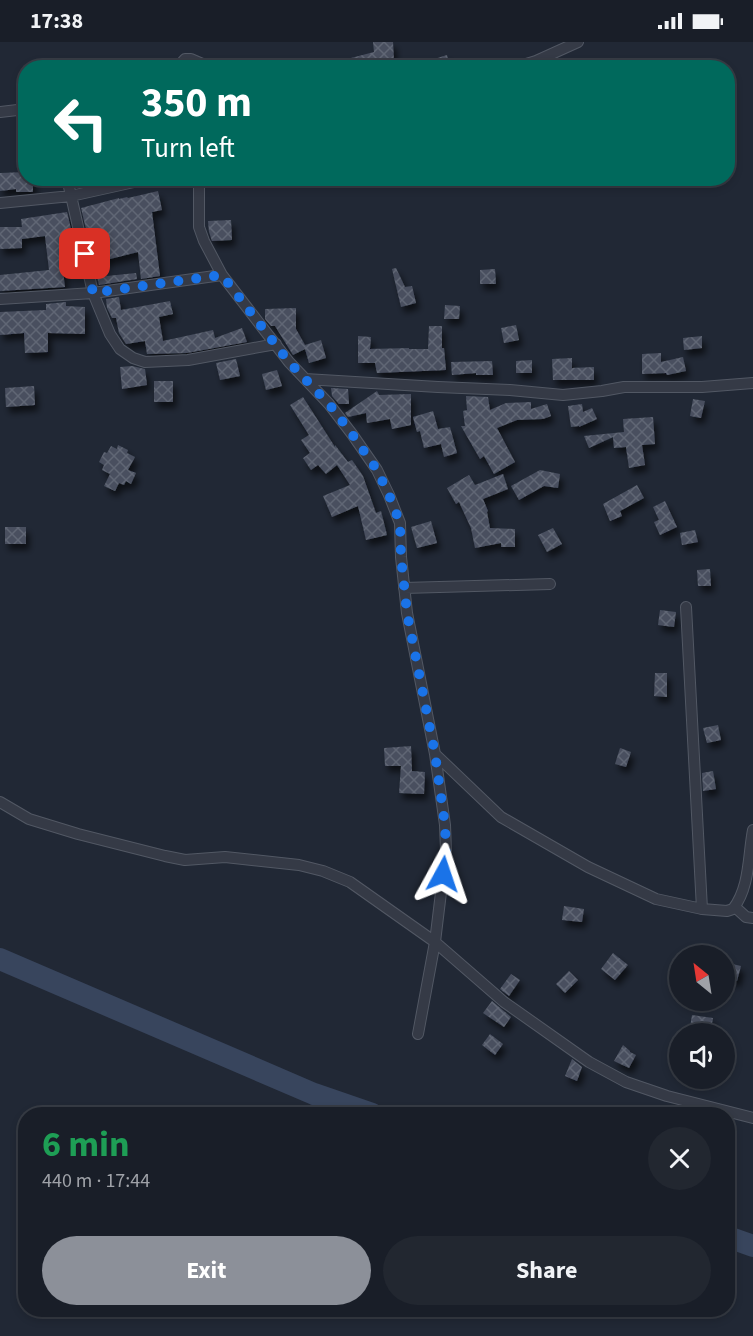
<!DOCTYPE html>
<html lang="en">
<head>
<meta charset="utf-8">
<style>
	body { margin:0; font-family:"Source Sans 3",sans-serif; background:#222730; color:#f1f3f6; height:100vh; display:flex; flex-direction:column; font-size:22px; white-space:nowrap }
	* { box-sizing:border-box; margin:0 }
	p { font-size:20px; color:#9fa2a8 }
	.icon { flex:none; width:33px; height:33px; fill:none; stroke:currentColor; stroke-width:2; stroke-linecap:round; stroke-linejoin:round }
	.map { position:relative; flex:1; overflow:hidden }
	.panel { position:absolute; left:18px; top:1065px; width:717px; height:210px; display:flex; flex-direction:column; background:#191e28; border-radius:24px; box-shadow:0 3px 9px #0003,0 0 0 2px #373c45 }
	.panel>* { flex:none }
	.guide { position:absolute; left:18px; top:18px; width:717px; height:126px; border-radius:24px; box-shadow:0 3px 9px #0003,0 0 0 2px #373c45; background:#00695c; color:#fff; overflow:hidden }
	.needle { width:39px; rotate:330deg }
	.controls { position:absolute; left:669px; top:903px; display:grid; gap:12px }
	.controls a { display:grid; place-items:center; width:66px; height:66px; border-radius:50%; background:#191e28; box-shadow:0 3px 9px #0003,0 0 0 2px #373c45; font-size:30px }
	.pin { position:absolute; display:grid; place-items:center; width:51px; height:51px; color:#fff; margin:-26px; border-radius:12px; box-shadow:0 3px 9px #0006 }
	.me { position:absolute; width:66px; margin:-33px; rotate:5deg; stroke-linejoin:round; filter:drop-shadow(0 0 4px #0008) }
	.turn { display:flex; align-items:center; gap:21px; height:126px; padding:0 24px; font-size:27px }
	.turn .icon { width:78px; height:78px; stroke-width:2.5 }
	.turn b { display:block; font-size:42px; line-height:51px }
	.round { display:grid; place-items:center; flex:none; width:63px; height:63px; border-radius:32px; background:#222730 }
	.overview { display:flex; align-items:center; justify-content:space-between; height:102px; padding:0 24px }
	h1 { font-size:36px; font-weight:700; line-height:45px; color:#1e9e55 }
	.button { display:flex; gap:12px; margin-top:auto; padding:12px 24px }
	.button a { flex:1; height:69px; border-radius:36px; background:#8c9099; color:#fff; font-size:24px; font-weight:700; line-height:69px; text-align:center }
	.button a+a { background:#222730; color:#f1f3f6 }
	.status { display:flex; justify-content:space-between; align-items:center; height:42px; padding:0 30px; background:#191e28; direction:ltr }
	.status svg { height:16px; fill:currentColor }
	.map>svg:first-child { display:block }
</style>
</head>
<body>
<div class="status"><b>17:38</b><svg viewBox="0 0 49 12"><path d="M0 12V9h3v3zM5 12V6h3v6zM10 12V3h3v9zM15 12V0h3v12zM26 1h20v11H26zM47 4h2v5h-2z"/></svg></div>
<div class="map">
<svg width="753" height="1294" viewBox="0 0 753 1294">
	<defs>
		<pattern id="building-cross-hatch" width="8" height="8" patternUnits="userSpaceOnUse" patternTransform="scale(1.5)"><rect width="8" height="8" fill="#484f5f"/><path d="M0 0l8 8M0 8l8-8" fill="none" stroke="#606674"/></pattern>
		<filter id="shadow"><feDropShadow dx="3.5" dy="6" stdDeviation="3" flood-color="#0009"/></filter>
	</defs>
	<rect width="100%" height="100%" fill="#212835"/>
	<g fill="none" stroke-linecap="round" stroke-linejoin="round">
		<path stroke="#38455d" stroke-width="22" d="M0 917 314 1052 372 1072
			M728 1195 753 1204"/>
	</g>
	<path fill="url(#building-cross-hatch)" filter="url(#shadow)" d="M373 0H393L394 19 370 20 371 26H328V22L374 10Z
		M447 13 450 26H415V23Z
		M26 130V136H33V150H16V147L0 149V131Z
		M158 149 162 168 152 170 160 234 141 237 138 210 94 221 81 166 119 156V157L127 155 128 156Z
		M67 170 79 221 64 223V229H63L65 245 0 249V233L49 228 45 194 22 197V206L0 207V185H22L21 177Z
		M231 178 232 198 212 199 209 190 208 179Z
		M396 226 405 245 412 244 416 261 401 265 392 227Z
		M495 227 496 242H480V228Z
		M136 231 137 237 99 243 97 235Z
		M119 255 121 268 170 259 173 272 159 275 163 299 213 288 215 296 242 286 247 300 187 311 147 312 145 299 126 302 119 291 116 276H112L107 266 106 257Z
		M66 260V264L85 265V292L48 291V310L25 311 24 291 0 293V270L46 268V262Z
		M445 263 460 264 459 277H444Z
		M296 266V287L305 303 321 298 326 316 309 321 305 307 293 313 275 284H271L265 277V267Z
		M516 283 519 298 504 301 501 286Z
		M429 284H442V306H444L446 328 377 331 375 321H358V294L371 295 370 307 409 306V307H428Z
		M702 294V306L684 308 683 296Z
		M661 311V320L683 315 686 329 667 333 666 331 642 332V312Z
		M572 316V326L594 325V338H553L552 317Z
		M236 317 240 334 220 338 216 321Z
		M532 318V331H516V319Z
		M492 319 493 333H476V331L452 333 451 320Z
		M132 324 145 327 147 343 122 347 120 325Z
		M277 328 282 344 266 348 262 332Z
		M154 339H173V360H154Z
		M34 344 35 363 6 365 5 346Z
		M331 346 348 347 349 362H339L332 354Z
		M377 349 379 353 411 352V383L392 387 390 377 367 381 366 371 348 375 345 371Z
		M466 354 488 355 490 368 506 361 531 360V367L547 362 551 374 543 377 517 378 497 386 515 420 494 432 484 414 480 417 461 384H465L463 369 467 368Z
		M303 355 335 405V403L348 420 352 418 363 434 376 471 381 469 387 493 366 498 358 464 332 475 323 454 350 443 337 423 326 432 318 423 311 428 303 416 310 411 301 398 309 393 290 363Z
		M693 357 705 359 701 376 690 374Z
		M582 362 583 370 592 366 597 377 579 385V384L571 385 568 364Z
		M433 369 438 387 450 385 457 411 444 415 441 402 424 406 420 389 417 390 413 375Z
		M653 375 655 402 642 403 645 423 629 426 626 405 614 406 613 395 589 406 584 394 624 390 623 377Z
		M118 403 128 408 127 411 135 415 128 428 136 431 131 442 126 439 124 443 119 441 115 449 104 444 110 432 102 428 104 423 99 420 104 410 107 411 111 404 117 407Z
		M540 428 560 432 558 446 544 444 519 458 511 444Z
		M503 432 508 447 483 457 488 469 487 470 490 486 515 487V505H501V501L475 506 471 486 459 460 456 462 447 446 469 433 475 443Z
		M637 443 644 456 620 469 622 474 610 479 603 462Z
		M665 459 677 485 660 493 654 480 659 478 653 465Z
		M431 479 437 501 417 506 411 485Z
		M5 485H26V502H5Z
		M553 486 562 502 547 510 538 493Z
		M695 488 698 500 682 503 680 491Z
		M710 527 711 544H698L697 528Z
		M660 568 676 570 674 585 658 583Z
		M655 631H667V655L654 654Z
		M718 683 721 698 707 701 703 686Z
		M411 704 412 729 425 730 424 752 399 751 401 724H385L384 706Z
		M620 706 631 710 626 725 615 722Z
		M713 729 716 747 703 749 702 731Z
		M564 864 584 867 582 880 562 878Z
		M613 911 628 923 615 938 601 927Z
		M728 921 741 924 737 939 724 936Z
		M569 929 578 938 565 951 556 942Z
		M511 932 520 938 509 954 500 947Z
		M492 959 511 975 504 985 483 971Z
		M692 973 713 976 710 992H689Z
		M490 992 503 1002 495 1013 482 1003Z
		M623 1003 630 1009V1010L636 1013 629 1026 614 1019Z
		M572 1017 582 1025 577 1039 565 1034Z"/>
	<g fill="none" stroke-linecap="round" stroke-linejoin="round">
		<defs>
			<path id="street" d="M177 26 185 17H191L212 26
				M513 26 536 19 578 0
				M0 70 26 67
				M67 136 93 251 110 292 120 307 133 316 145 320 188 318 276 302
				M199 136V185L204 199 222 233 289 320 329 362 352 392 377 428 389 453 400 481 401 515 407 571 435 712 445 783 446 809 435 900 418 992
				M0 161 71 154 152 136
				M0 257 93 251 222 233
				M305 337 438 345 510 348 563 353 602 349 624 345H702L753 341
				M404 546 550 542
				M686 565 702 867
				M435 712 501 775 588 825 656 857 702 867 727 869 733 867C750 845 748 814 753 788
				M0 760 29 777 78 792 165 814 185 818 225 815 299 823 323 829 350 840 435 900 504 960 589 1020 626 1040 667 1054 753 1076
				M735 865 746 875 753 876"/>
		</defs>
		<use href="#street" stroke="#525864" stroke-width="12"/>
		<use href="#street" stroke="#353a46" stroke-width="10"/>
	</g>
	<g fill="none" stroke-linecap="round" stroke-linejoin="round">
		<path stroke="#1a73e8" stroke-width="10" stroke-dasharray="0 18" d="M85 212 93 251 222 233 289 320 329 362 352 392 377 428 389 453 400 481 401 515 407 571 435 712 445 783 446 809 443 832"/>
	</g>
</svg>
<div class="controls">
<a><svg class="needle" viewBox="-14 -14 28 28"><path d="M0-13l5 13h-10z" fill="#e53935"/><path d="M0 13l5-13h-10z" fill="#9fa2a8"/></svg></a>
<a><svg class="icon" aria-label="sound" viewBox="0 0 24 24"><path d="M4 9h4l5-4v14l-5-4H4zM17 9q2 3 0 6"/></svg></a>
</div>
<div class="pin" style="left:85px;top:212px;background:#d93025"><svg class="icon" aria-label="arrive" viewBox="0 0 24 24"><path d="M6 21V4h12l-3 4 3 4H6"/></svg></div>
<svg class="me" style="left:443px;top:832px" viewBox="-20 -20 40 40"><path d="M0-17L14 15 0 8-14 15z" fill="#1a73e8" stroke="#fff" stroke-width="4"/></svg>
<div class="guide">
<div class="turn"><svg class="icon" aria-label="left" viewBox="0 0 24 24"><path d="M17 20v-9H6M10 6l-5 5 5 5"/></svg><div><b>350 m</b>Turn left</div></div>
</div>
<section class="panel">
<div class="overview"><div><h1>6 min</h1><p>440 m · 17:44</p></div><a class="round"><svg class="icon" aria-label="close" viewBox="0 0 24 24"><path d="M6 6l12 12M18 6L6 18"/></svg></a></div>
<div class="button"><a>Exit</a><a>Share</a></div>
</section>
</div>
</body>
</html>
